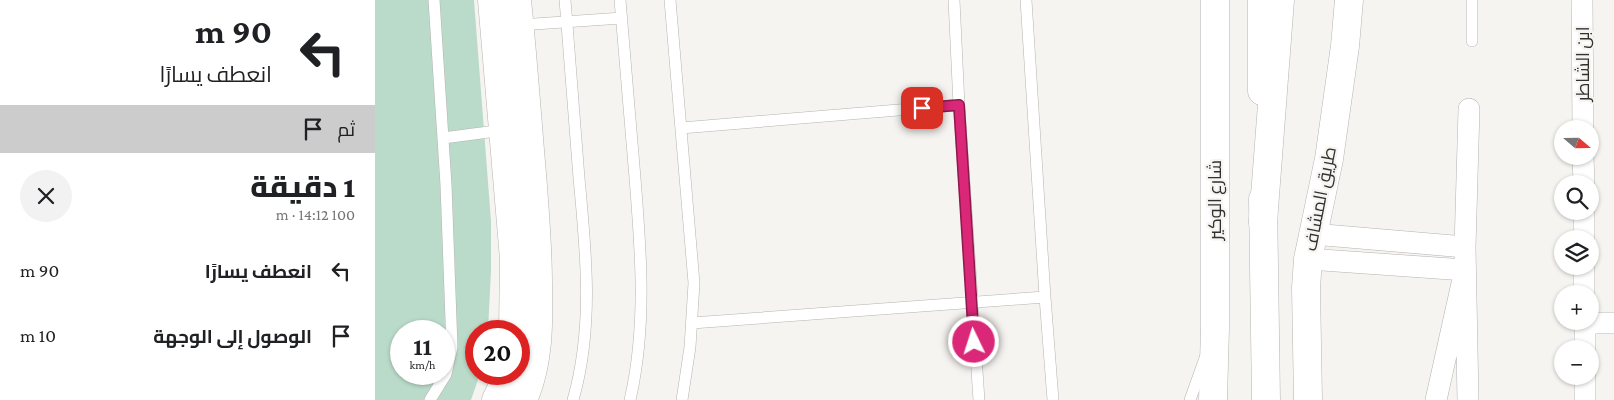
<!DOCTYPE html>
<html lang="ar">
<head>
<meta charset="utf-8">
<style>
	body { margin:0; font-family:"Crimson Pro",Cairo,serif; background:#f2f2f2; color:#202124; direction:rtl; height:100vh; display:flex; flex-direction:column; font-size:19px; white-space:nowrap }
	* { box-sizing:border-box; margin:0 }
	p { font-size:16px; color:#757577 }
	.icon { flex:none; width:28px; height:28px; fill:none; stroke:currentColor; stroke-width:2; stroke-linecap:round; stroke-linejoin:round }
	.map { position:relative; flex:1; overflow:hidden; direction:ltr }
	.details { display:flex; flex-direction:column; background:#fff; width:375px }
	.details>* { flex:none }
	.hud { background:#fff; color:#202124; overflow:hidden }
	.needle { width:32px; rotate:110deg }
	.tools { position:absolute; left:1179px; top:120px; display:grid; gap:10px }
	.tools a { display:grid; place-items:center; width:45px; height:45px; border-radius:50%; background:#fff; box-shadow:0 1px 4px #0004; font-size:25px }
	.speed { position:absolute; left:15px; top:320px; display:flex; gap:10px; font-size:25px; font-weight:700; text-align:center }
	.speed>* { display:grid; place-content:center; width:65px; height:65px; border-radius:50%; background:#fff; box-shadow:0 1px 4px #0004; line-height:1 }
	.speed small { font-size:12px; font-weight:400 }
	.speed .limit { border:8px solid #d22; background:#fff; color:#111 }
	.pin { position:absolute; display:grid; place-items:center; width:42px; height:42px; color:#fff; margin:-21px; border-radius:10px; box-shadow:0 2px 8px #0006 }
	.me { position:absolute; width:55px; margin:-28px; rotate:356deg; stroke-linejoin:round; filter:drop-shadow(0 0 4px #0008) }
	.turn { display:flex; align-items:center; gap:18px; height:105px; padding:0 20px; font-size:22px }
	.turn .icon { width:65px; height:65px; stroke-width:2.5 }
	.turn b { display:block; font-size:35px; line-height:42px }
	.then { display:flex; align-items:center; height:48px; padding:0 20px; background:#0003; gap:10px; font-size:19px }
	.round { display:grid; place-items:center; flex:none; width:52px; height:52px; border-radius:26px; background:#f2f2f2 }
	.summary { display:flex; align-items:center; justify-content:space-between; height:85px; padding:0 20px }
	h1 { font-size:30px; font-weight:800; line-height:38px }
	ul { padding:0; list-style:none }
	li { display:flex; align-items:center; gap:15px; height:65px; padding:0 20px }
	li div { flex:1 }
	li b { display:block; font-size:19px }
	li em { font-style:normal }
	main { display:flex; flex:1; min-height:0 }
	.map>svg:first-child { display:block }
</style>
</head>
<body>
<main>
<div class="map">
<svg width="1239" height="400" viewBox="0 0 1239 400">
	<rect width="100%" height="100%" fill="#f6f4f1"/>
	<path fill="#bbdbca" fill-rule="evenodd" d="M0 0H99L116 221V271L113 331H101V374H105L96 400H0ZM26 331H69V374H26Z"/>
	<g fill="none" stroke-linecap="round" stroke-linejoin="round">
		<defs>
			<path id="lane" d="M190 0C195 59 199 118 204 178 211 252 219 327 198 400
				M245 0C250 59 255 118 260 178 266 252 272 326 255 400
				M295 0 319 283 315 347 307 400
				M579 0 584 105 604 400
				M651 0 670 297 678 400
				M1097 0V41
				M145 25 247 18
				M306 128 584 105
				M68 138 129 130
				M317 323 670 297
				M55 400 71 374 77 347 71 185 59 0
				M815 400 830 358"/>
			<path id="street" d="M1207 0 1208 129
				M1208 156 1209 184
				M1209 211V239
				M938 234 1090 247
				M933 259 1090 270 1061 400
				M1209 266V294
				M1210 321V349
				M1210 323H1239
				M1210 376V400
				M1093 400 1090 247 1094 109"/>
			<path id="secondary" d="M117 0 139 259 138 331
				M142 0C148 58 152 116 157 174 160 211 163 248 163 284 164 323 164 364 148 400
				M887 0V91
				M888 199 891 400
				M121 400 129 383 131 374
				M838 400 840 328V0
				M933 400 931 288 933 259 954 159 970 46 974 0"/>
			<path id="highway" d="M888 222 905 0"/>
		</defs>
		<use href="#lane" stroke="#b6b3b1" stroke-width="12"/>
		<use href="#street" stroke="#b6b3b1" stroke-width="22"/>
		<use href="#secondary" stroke="#b6b3b1" stroke-width="29"/>
		<use href="#highway" stroke="#b6b3b1" stroke-width="29"/>
		<use href="#lane" stroke="#fff" stroke-width="11"/>
		<use href="#street" stroke="#fff" stroke-width="21"/>
		<use href="#secondary" stroke="#fff" stroke-width="28"/>
		<use href="#highway" stroke="#fff" stroke-width="28"/>
	</g>
	<g fill="none" stroke-linecap="round" stroke-linejoin="round">
		<defs>
			<path id="route" d="M547 108 584 105 599 342"/>
		</defs>
		<use href="#route" stroke="#8e194d" stroke-width="12"/>
		<use href="#route" stroke="#db2777" stroke-width="9"/>
	</g>
	<g text-anchor="middle" stroke-width="4.5" stroke-linejoin="round" paint-order="stroke">
		<g font-size="18" fill="#323130" stroke="#f6f4f1">
			<text transform="translate(1208 64) rotate(-90)" y="6">ابن الشاطر</text>
			<text transform="translate(945 199) rotate(-79)" y="6">طريق المشاف</text>
			<text transform="translate(840 200) rotate(-90)" y="6">شارع الوكير</text>
		</g>
	</g>
</svg>
<div class="tools">
<a><svg class="needle" viewBox="-14 -14 28 28"><path d="M0-13l5 13h-10z" fill="#e53935"/><path d="M0 13l5-13h-10z" fill="#757577"/></svg></a>
<a><svg class="icon" aria-label="search" viewBox="0 0 24 24"><circle cx="10" cy="10" r="6"/><path d="M15 15l6 6"/></svg></a>
<a><svg class="icon" aria-label="layers" viewBox="0 0 24 24"><path d="M12 4l9 5-9 5-9-5zM3 14l9 5 9-5"/></svg></a>
<a>+</a>
<a>−</a>
</div>
<div class="speed"><div>11<small>km/h</small></div><div class="limit">20</div></div>
<div class="pin" style="left:547px;top:108px;background:#d93025"><svg class="icon" aria-label="arrive" viewBox="0 0 24 24"><path d="M6 21V4h12l-3 4 3 4H6"/></svg></div>
<svg class="me" style="left:599px;top:342px" viewBox="-20 -20 40 40"><circle r="17" fill="#db2777" stroke="#fff" stroke-width="3"/><path d="M0-11L8 9 0 5-8 9z" fill="#fff"/></svg>
</div>
<section class="details">
<div class="hud">
<div class="turn"><svg class="icon" aria-label="left" viewBox="0 0 24 24"><path d="M17 20v-9H6M10 6l-5 5 5 5"/></svg><div><b>90 m</b>انعطف يسارًا</div></div>
<div class="then">ثم<svg class="icon" aria-label="arrive" viewBox="0 0 24 24"><path d="M6 21V4h12l-3 4 3 4H6"/></svg></div>
</div>
<div class="summary"><div><h1>1 دقيقة</h1><p>100 m · 14:12</p></div><a class="round"><svg class="icon" aria-label="close" viewBox="0 0 24 24"><path d="M6 6l12 12M18 6L6 18"/></svg></a></div>
<ul>
<li><svg class="icon" aria-label="left" viewBox="0 0 24 24"><path d="M17 20v-9H6M10 6l-5 5 5 5"/></svg><div><b>انعطف يسارًا</b></div><em>90 m</em></li>
<li><svg class="icon" aria-label="arrive" viewBox="0 0 24 24"><path d="M6 21V4h12l-3 4 3 4H6"/></svg><div><b>الوصول إلى الوجهة</b></div><em>10 m</em></li>
</ul>
</section>
</main>
</body>
</html>
